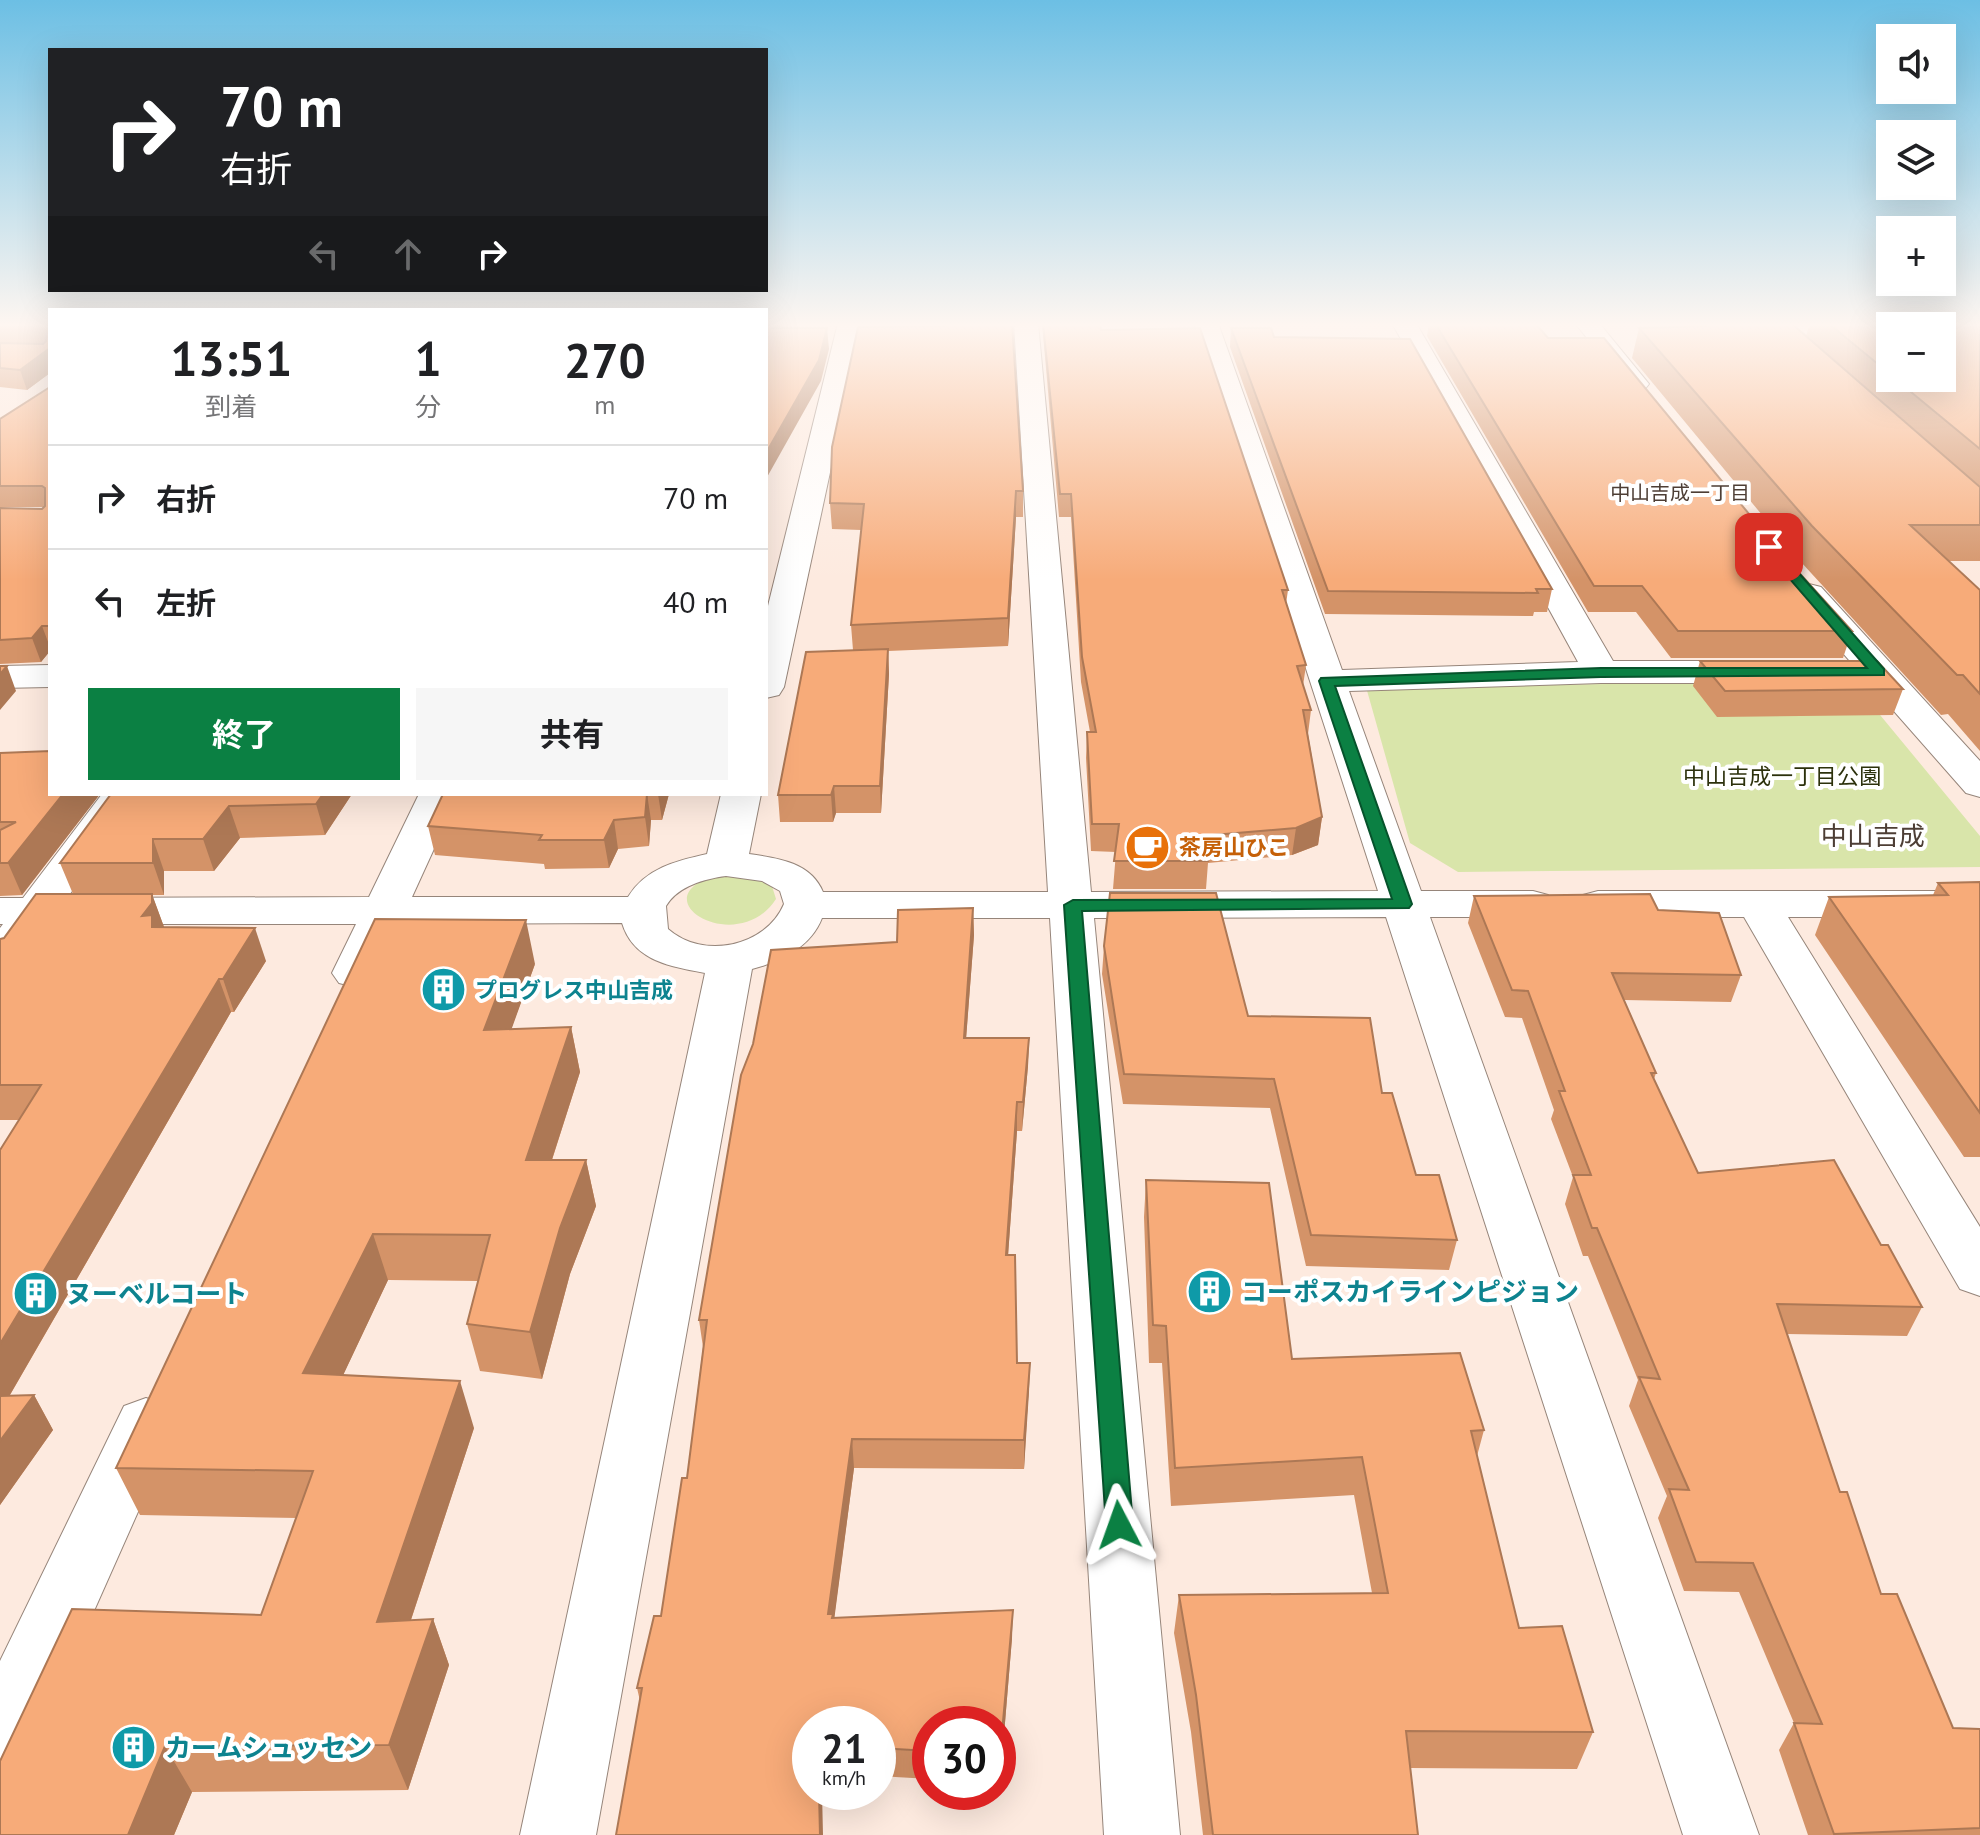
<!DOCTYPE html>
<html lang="ja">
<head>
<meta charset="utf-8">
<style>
	body { margin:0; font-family:"PT Sans","Noto Sans JP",sans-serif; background:#f6f6f6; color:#202124; height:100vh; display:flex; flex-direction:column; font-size:30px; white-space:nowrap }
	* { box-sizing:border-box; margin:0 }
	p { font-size:26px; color:#757577 }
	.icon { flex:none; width:44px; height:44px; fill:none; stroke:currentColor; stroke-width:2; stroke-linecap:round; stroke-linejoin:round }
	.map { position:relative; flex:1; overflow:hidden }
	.drawer { position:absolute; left:48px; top:308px; width:720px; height:488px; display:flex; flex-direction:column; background:#fff; border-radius:0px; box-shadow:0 8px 32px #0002 }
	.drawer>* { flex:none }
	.top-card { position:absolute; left:48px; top:48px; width:720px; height:244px; border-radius:0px; box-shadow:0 8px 32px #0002; background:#202124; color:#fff; overflow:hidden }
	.controls { position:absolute; left:1876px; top:24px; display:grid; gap:16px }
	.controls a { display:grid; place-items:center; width:80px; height:80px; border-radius:0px; background:#fff; box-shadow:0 8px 32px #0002; font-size:40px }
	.speed { position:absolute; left:792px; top:1706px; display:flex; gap:16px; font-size:40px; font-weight:700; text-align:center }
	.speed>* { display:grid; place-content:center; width:104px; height:104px; border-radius:50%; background:#fff; box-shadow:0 8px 32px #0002; line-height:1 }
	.speed small { font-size:20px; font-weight:400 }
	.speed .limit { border:12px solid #d22; background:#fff; color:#111 }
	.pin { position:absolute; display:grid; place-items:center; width:68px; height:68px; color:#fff; margin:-34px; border-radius:16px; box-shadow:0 4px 12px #0006 }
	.me { position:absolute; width:88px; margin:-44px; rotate:356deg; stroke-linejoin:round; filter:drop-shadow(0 0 6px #0008) }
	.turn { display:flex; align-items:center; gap:28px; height:168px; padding:0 40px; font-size:36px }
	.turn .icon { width:104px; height:104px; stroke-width:2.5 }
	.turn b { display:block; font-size:56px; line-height:68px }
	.lanes { display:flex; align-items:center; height:76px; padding:0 40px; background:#0003; justify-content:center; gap:40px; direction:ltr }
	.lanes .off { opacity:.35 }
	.eta { display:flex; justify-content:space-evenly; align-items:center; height:136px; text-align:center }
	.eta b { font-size:48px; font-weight:700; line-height:56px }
	.cta { display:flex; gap:16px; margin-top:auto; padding:16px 40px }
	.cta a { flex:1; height:92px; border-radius:0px; background:#0b8043; color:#fff; font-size:32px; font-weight:700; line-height:92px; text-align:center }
	.cta a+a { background:#f6f6f6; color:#202124 }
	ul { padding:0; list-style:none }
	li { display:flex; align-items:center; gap:24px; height:104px; padding:0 40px; border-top:2px solid #e0e0e0 }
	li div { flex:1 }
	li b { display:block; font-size:30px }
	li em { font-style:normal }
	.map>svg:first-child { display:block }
</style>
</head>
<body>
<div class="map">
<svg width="1980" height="1835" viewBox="0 0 1980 1835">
	<rect width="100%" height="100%" fill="#fdeadf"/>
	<path fill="#d9e5aa" d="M1852 681 1980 836V867L1458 872 1410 843 1366 687Z
		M723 873 771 883 776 899C737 960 632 896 723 873Z"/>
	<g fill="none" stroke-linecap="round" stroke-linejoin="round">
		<defs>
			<path id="minor" d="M838 323H862L784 687 779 695 766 698V614Z
				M1014 323H1038L1091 892 1378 891 1194 323H1218L1342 670 1578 662 1392 323H1416L1613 661H1756L1769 664 1774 672 1769 680 1756 683H1601L1349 691 1421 891H1533L1548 895 1555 904 1548 913 1533 917H1430L1759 1835H1683L1386 917 1094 918 1180 1835H1104L1050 918H822C811 947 780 962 752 969L596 1835H520L705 973C671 966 634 962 622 923L400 924 371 983 355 987 339 983 332 973 356 924H48L16 969 0 973V928L3 924H0V898H23L102 794H142L67 898 369 897 419 794H459L412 897H628C646 868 676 861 707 854L721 794H761L749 854C777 858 811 862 823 892H1048ZM726 876 762 881 780 891 784 904C766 947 703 960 668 929L666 906C678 886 704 879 726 876Z
				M1575 323H1599L1649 384 1645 389H1627Z
				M1809 584 1821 587 1980 761V797L1966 793 1797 601 1793 594 1797 587Z
				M50 665V687L0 688V666Z
				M1598 891H1980V917H1788L1980 1227V1296L1960 1289 1744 917H1598L1583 913 1576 904 1583 895Z
				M146 1398 168 1406 177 1424 26 1764 0 1775V1661L124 1406Z"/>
		</defs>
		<use href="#minor" stroke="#96857a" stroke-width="2"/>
		<use href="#minor" fill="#fff" fill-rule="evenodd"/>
	</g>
	<path fill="#d49368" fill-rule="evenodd" d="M0 323H50V373L27 390 0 387Z
		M1042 323H1100L1101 330 1288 590 1286 604 1306 665 1303 686 1311 710 1308 734 1322 817 1318 845 1292 855 1208 863 1206 889H1113L1116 852 1091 851 1086 758 1087 732H1090L1081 682 1071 517H1059Z
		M1429 323H1535L1548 338 1782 554 1852 631 1843 658H1671L1636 612H1588L1427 336Z
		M1686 323H1791L1806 336 1810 323H1980V561H1949L1980 590V751L1948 714 1941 715 1801 562 1632 358 1639 328 1685 327ZM1890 326 1942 378H1890Z
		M1231 328 1274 337 1552 589 1547 612H1534L1533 616 1325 614 1230 347Z
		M50 387V651L41 662 0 664V508L42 509 44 507H0V419Z
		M1023 491V517H1016L1008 646 888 651 889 674 881 813H836L833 822H780L778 795 853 650 851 625 861 530 832 529 830 503Z
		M1700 661 1903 689 1893 715 1717 717 1693 686Z
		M0 753 50 794H100L22 895 0 896Z
		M111 794H352L325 835 240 838 214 871H164V895H152L164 927 266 961 234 1012H231L10 1395H34L53 1430 0 1505V1150L19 1120H0V939L4 938 73 894 60 863Z
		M443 794H669L662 820H651L649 846 618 849 609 868 545 869 544 864 435 855 428 826Z
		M1980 882V1157H1964L1815 935 1829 897 1933 895 1938 883Z
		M1474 896 1658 910 1741 975 1731 1002 1624 1000 1656 1073 1654 1079 1698 1173 1881 1245 1922 1307 1907 1336 1787 1334 1840 1492 1881 1594 1953 1728 1980 1729V1835H1808L1779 1750 1794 1723 1739 1592 1684 1591 1658 1518 1667 1496 1629 1406 1638 1380 1588 1256H1583L1565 1204 1573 1177 1551 1119 1554 1110 1522 1018 1505 1017 1468 923Z
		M973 908 974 935 966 1038H1029L1028 1066 1022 1131H1017L1008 1255 1017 1363H1030L1024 1469 854 1468 834 1618 1012 1638 1000 1783H998V1724H930V1779L878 1776V1724L640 1701 637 1688 661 1616 687 1478 703 1347 699 1320 897 942Z
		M1104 946 1248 1016 1382 1093 1416 1175 1457 1240 1449 1270 1306 1266 1270 1108 1123 1104 1102 974Z
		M535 964 511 1029 571 1027 580 1072 552 1160H586L596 1206 570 1274 542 1379 480 1371 467 1324 478 1281 388 1280 343 1375 474 1428 411 1620 433 1619 449 1665 408 1790 192 1792 174 1835H0L261 1615 297 1518 140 1515 116 1468Z
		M1146 1180 1292 1359 1484 1430 1477 1456 1519 1628 1593 1732 1577 1769 1410 1768 1418 1835H1203L1191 1732 1174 1633 1179 1595 1372 1593 1354 1495 1171 1506 1162 1363H1149L1144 1217Z"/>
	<path fill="#ad7855" d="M775 323H784L774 349 772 328Z
		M827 328 829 349 821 381 766 479V453Z
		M50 348V373L27 390 20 370Z
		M1016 491V517L1008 646V618Z
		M42 626 50 647V651L41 662 32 638Z
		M888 649 889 674 881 813 880 786Z
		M7 666 16 691 0 710V674Z
		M834 786 836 813 833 822 831 795Z
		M63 794H100L22 895 8 863Z
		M323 794H352L325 835 316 804Z
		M647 794 651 820 649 846 645 817Z
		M658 794H669L662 820Z
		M229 806 240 838 214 871 203 839Z
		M1322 817 1318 845 1292 855 1296 828Z
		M614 820 618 849 609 868 604 840Z
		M153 839 164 871V895L153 863Z
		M152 894 164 927 155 949 142 916Z
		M973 908 974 935 964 1066V1038Z
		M526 920 535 964 495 1075 484 1030Z
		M255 928 266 961 234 1012 223 979Z
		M219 979 231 1012 0 1412V1344Z
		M571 1027 580 1072 537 1206 526 1160Z
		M1029 1038 1028 1066 1022 1131 1023 1102Z
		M1017 1102V1131L1006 1284V1255Z
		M586 1160 596 1206 570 1274 542 1379 530 1332 560 1228Z
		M373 1234 388 1280 322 1420 303 1373Z
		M1030 1363 1029 1392 1024 1469V1440Z
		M460 1381 474 1428 395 1668 377 1622Z
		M34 1395 53 1430 0 1505V1441Z
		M852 1439 854 1468 834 1621 828 1614Z
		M1013 1610 1012 1638 1000 1783V1755Z
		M433 1619 449 1665 408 1790 389 1745Z
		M165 1746 192 1792 174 1835H128Z
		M819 1792H822L823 1835H820Z"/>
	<path fill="#f7ab79" stroke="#ad7855" stroke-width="2" d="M0 323H50V348L20 370 0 368V343L43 344 46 341 47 328 44 325Z
		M766 323H775L772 328H827L819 360 766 453Z
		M945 323H1012L1023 491H1016L1008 618 851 625 864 504 830 503 832 447 858 327 944 326Z
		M1043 323H1100L1101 330 1200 328 1288 590H1282L1306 665 1297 666 1311 710H1303L1322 817 1296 828 1202 836 1208 861H1114L1119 824H1092L1087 732H1096L1082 657 1071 494H1060Z
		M1435 323H1535L1548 338H1604L1782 554 1852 631H1678L1642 586H1594Z
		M1702 323H1791L1980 487V525H1910L1980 590V694L1963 675H1957L1812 526 1639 328 1705 326Z
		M1828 323H1980V449L1894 378H1942V326H1890V374Z
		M1231 328H1271L1274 337 1410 339 1552 589H1536L1538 593 1328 591Z
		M50 387V626H42L32 638 0 640V508L42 509 45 506V488L42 486H0V419Z
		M888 649 880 786H834L831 795H778L806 652Z
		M1700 661H1877L1903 689 1725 691Z
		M0 666H7L0 674Z
		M50 751V794H63L8 863H0V830L16 822H0V753Z
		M111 794H323L316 804 229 806 203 839H153V863H60Z
		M443 794H647L645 817 614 820 604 840H539L542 835 428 826Z
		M1980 882V1113L1829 897 1948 895 1938 883Z
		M1110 893H1216L1248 1016 1370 1018 1382 1093H1392L1416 1175H1439L1457 1240 1311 1235 1274 1079 1124 1074 1104 946Z
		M36 894H152V903L142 916 152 915V927L255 928 223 979H219L0 1344V1150L41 1085H0V939L4 938Z
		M1650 894 1658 910 1719 913 1741 975 1612 973 1656 1073H1651L1698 1173 1834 1160 1881 1245H1888L1922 1307 1777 1304 1840 1492H1847L1881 1594H1897L1953 1728 1980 1729V1828L1834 1834 1794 1723 1822 1724 1753 1563 1696 1562 1669 1489 1689 1490 1639 1377 1660 1379 1597 1228H1592L1573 1175H1591L1559 1091H1565L1528 991 1512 990 1474 896Z
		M973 908 964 1038H1029L1023 1102H1017L1006 1255H1015L1017 1363H1030L1024 1440 852 1439 828 1614H833L832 1618 1013 1610 1000 1755H998V1724H930V1751L878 1748V1724H810V1792H819L820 1835H616L642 1688H637L654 1616H661L682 1478H687L707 1320H699L741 1075 753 1044 771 950 897 942 898 910Z
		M375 919 526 920 484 1030 571 1027 526 1160H586L560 1228 530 1332 467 1324 490 1235 373 1234 303 1373 460 1381 377 1622 433 1619 389 1745 165 1746 128 1835H0V1761L72 1609 261 1615 313 1471 116 1468Z
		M1146 1180 1269 1183 1292 1359 1460 1353 1484 1430 1471 1431 1519 1628 1562 1626 1593 1732 1406 1731 1418 1835H1213L1196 1695 1179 1595 1388 1593 1362 1457 1175 1468 1166 1326 1153 1325Z
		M34 1395 0 1441V1396Z"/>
	<linearGradient id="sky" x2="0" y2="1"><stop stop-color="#6cbfe4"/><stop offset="0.56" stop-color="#fef6f1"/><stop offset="1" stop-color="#fef6f1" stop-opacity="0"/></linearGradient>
	<rect width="1980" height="580" fill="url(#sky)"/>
	<path fill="#0b8043" stroke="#07532c" stroke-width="2" d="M1764 544H1773L1884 669V675L1601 677 1335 686 1412 904 1409 908 1082 911 1133 1525 1129 1533 1119 1537 1110 1533 1106 1525 1064 905 1073 900 1392 899 1319 681 1321 678 1601 668H1867L1764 549Z"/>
	<defs>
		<symbol id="cafe-disc" viewBox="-11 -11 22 22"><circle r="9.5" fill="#e8710a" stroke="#fff"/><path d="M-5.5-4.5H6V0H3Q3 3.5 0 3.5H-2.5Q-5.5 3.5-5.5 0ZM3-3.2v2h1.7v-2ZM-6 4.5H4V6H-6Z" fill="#fff"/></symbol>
		<symbol id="building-disc" viewBox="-11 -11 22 22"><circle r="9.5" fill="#0f9aa8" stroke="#fff"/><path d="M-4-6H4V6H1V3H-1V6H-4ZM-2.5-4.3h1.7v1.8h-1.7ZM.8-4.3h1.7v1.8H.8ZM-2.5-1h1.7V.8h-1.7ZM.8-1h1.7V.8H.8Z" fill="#fff"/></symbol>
	</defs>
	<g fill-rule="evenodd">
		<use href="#cafe-disc" x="1122" y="822" width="51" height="51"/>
		<use href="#building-disc" x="418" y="964" width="51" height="51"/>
		<use href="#building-disc" x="1184" y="1266" width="51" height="51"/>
		<use href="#building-disc" x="10" y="1268" width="51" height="51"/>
		<use href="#building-disc" x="108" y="1722" width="51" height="51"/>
	</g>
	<g text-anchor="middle" stroke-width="8" stroke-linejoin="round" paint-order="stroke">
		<g font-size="20" fill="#4d3e35" stroke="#fff">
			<text x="1680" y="500">中山吉成一丁目</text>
		</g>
		<g font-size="22" fill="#2c310c" stroke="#fff">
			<text x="1782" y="784">中山吉成一丁目公園</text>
		</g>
		<g font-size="22" font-weight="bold" fill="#c56008" stroke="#fff" text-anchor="start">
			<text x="1179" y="855">茶房山ひこ</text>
		</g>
		<g font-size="22" font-weight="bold" fill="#0d838f" stroke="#fff" text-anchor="start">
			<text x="475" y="998">プログレス中山吉成</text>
		</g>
		<g font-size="26" fill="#4d3e35" stroke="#fff">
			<text x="1873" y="845">中山吉成</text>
		</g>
		<g font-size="26" font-weight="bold" fill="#0d838f" stroke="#fff" text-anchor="start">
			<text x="1241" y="1301">コーポスカイラインピジョン</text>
			<text x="66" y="1303">ヌーベルコート</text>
			<text x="165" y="1757">カームシュッセン</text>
		</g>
	</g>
</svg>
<div class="controls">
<a><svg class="icon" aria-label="sound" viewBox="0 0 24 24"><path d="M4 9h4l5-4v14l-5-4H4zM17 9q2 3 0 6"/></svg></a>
<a><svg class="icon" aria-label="layers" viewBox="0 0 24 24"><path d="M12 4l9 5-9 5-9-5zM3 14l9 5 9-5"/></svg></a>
<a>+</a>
<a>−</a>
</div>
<div class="speed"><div>21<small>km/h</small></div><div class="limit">30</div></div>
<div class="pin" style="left:1769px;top:547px;background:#d93025"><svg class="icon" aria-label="arrive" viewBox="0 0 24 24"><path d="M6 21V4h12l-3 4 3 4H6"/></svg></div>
<svg class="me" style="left:1119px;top:1525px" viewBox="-20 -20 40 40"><path d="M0-17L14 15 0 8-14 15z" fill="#0b8043" stroke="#fff" stroke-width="4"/></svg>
<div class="top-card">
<div class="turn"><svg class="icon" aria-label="right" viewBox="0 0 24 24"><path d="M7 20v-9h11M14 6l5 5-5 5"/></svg><div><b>70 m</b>右折</div></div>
<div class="lanes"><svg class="icon off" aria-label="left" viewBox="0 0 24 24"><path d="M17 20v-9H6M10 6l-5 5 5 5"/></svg><svg class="icon off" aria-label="ahead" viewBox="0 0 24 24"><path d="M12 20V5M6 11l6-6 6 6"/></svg><svg class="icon" aria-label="right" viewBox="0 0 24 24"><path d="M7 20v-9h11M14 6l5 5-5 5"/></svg></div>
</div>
<section class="drawer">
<div class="eta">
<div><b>13:51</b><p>到着</p></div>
<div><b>1</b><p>分</p></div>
<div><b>270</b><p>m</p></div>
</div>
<ul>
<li><svg class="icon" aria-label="right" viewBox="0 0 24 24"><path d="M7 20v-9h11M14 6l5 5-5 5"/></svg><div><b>右折</b></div><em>70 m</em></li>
<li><svg class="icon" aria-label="left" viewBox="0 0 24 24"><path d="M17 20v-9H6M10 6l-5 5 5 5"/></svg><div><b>左折</b></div><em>40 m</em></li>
</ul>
<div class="cta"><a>終了</a><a>共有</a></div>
</section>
</div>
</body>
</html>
